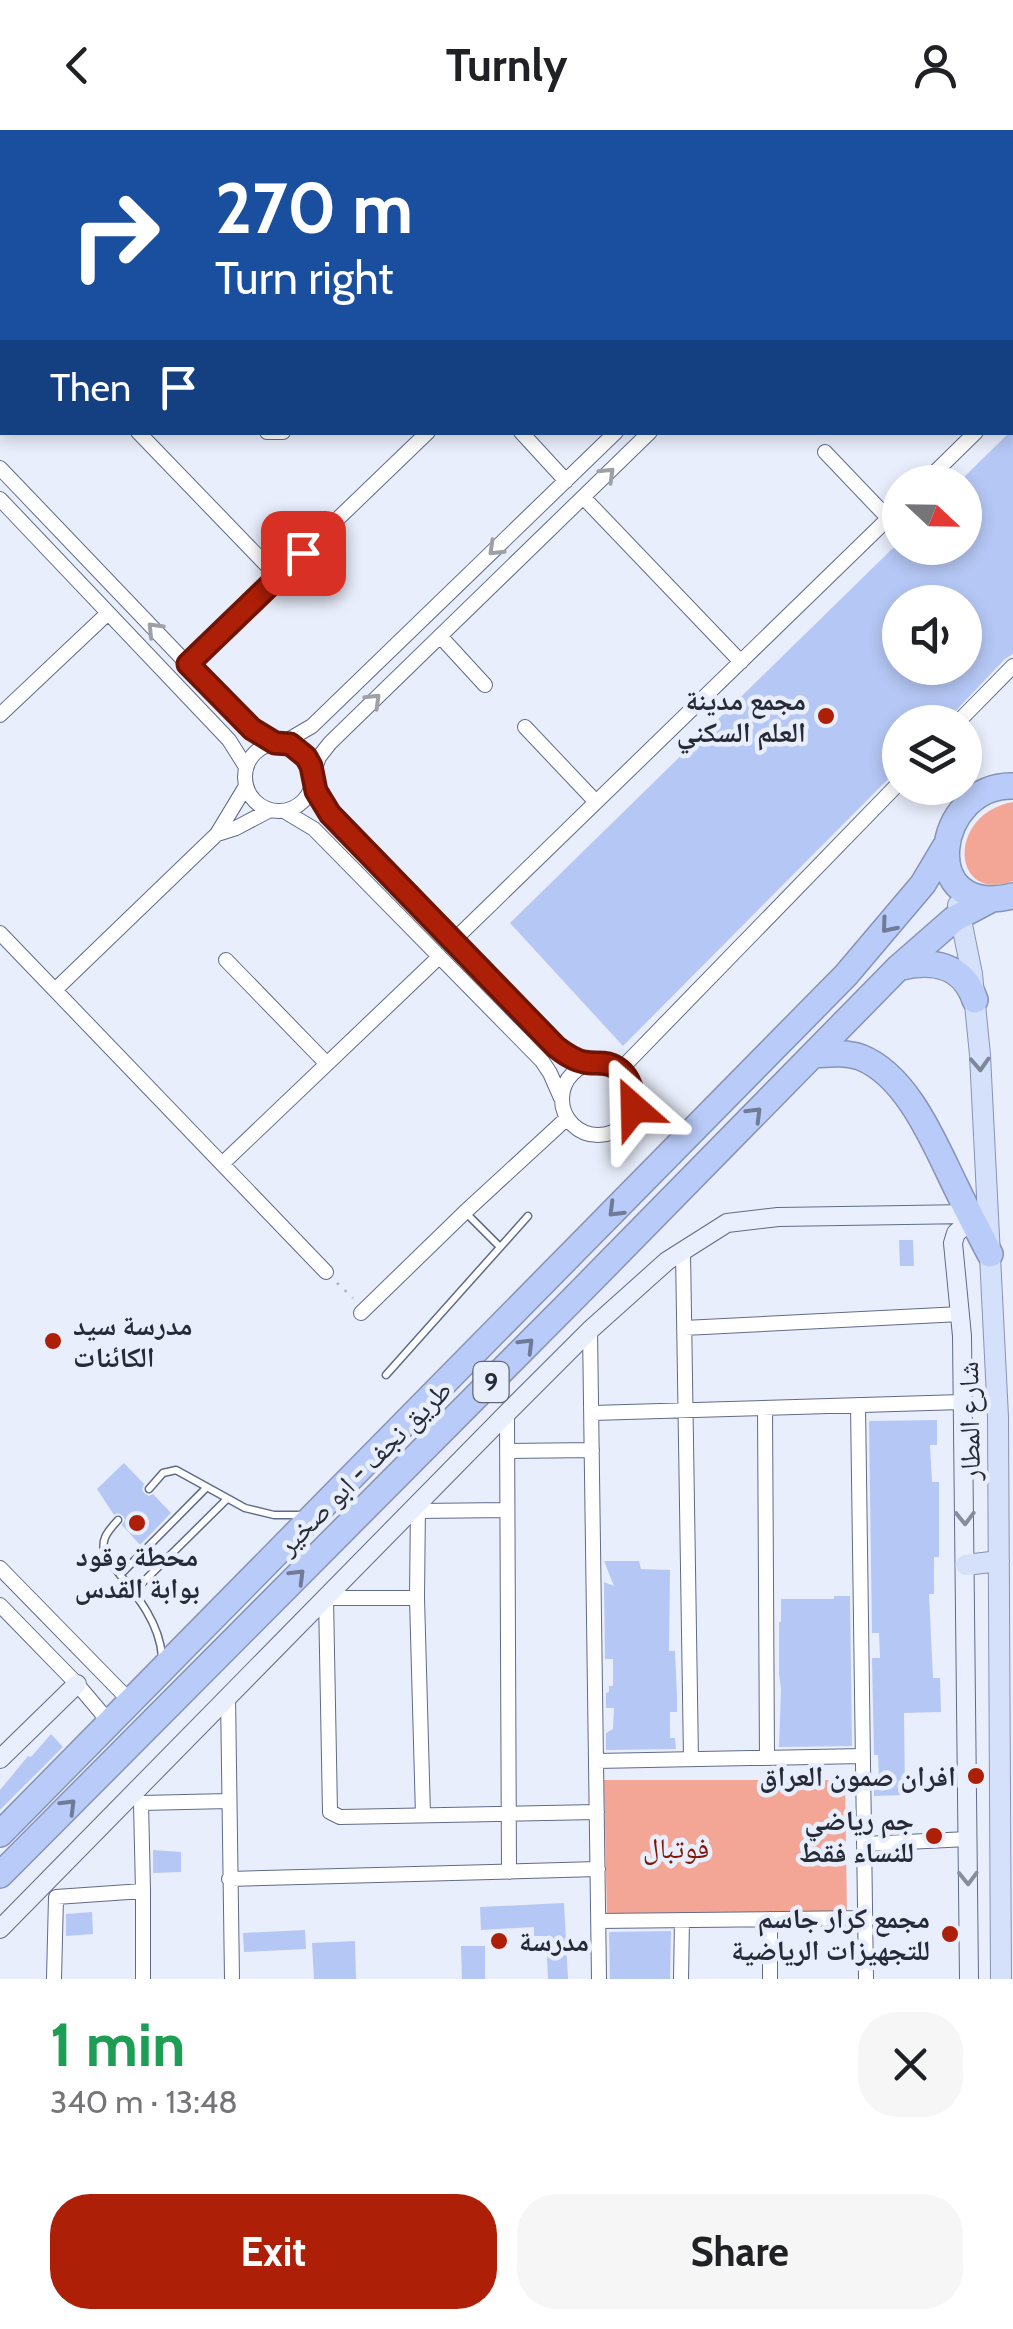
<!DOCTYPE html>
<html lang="en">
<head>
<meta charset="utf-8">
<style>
	body { margin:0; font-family:Cabin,"Noto Naskh Arabic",sans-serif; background:#f6f6f6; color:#202124; height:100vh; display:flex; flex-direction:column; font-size:38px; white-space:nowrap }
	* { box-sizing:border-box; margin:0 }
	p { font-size:32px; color:#757577 }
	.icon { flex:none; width:55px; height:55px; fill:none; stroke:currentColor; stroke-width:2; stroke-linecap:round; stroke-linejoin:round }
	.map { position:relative; height:1849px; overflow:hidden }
	.panel { display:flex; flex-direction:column; background:#fff; flex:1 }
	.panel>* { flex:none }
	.hud { position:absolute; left:0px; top:0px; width:1015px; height:305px; box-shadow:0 5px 15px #0003; background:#1a4fa0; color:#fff; overflow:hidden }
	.needle { width:65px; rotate:112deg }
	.tools { position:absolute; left:882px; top:335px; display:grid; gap:20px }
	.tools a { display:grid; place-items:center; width:100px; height:100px; border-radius:50%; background:#fff; box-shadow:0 5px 15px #0003; font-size:50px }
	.pin { position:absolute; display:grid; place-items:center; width:85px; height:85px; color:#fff; margin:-42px; border-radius:20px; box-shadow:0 5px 15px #0006 }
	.me { position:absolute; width:110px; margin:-55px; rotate:335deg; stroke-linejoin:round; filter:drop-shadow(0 0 8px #0008) }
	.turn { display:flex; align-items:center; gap:35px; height:210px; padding:0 50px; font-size:45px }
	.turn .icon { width:130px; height:130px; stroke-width:2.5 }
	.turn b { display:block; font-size:70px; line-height:85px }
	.then { display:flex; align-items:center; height:95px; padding:0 50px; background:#0003; gap:20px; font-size:38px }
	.round { display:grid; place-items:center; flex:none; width:105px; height:105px; border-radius:40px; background:#f6f6f6 }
	.head { display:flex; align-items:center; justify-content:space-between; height:170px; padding:0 50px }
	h1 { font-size:60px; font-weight:700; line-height:75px; color:#1e9e55 }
	.button { display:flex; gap:20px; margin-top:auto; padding:20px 50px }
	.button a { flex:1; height:115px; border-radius:40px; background:#ad1f06; color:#fff; font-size:40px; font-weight:700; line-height:115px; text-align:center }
	.button a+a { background:#f6f6f6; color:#202124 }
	header { display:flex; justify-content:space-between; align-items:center; height:130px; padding:0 50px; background:#fff; font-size:45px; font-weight:700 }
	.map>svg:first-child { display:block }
</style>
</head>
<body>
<header><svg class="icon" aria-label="back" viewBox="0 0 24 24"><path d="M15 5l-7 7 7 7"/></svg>Turnly<svg class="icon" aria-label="person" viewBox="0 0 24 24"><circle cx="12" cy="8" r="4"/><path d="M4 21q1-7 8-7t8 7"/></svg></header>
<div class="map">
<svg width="1013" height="1849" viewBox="0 0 1013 1849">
	<rect width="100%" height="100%" fill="#e9eefc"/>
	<path fill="#f4a696" d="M1013 672V751C951 774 946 684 1013 672Z
		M604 1650H845L847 1783 607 1788Z"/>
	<path fill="#b5c7f5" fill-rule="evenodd" d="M1013 299V524L1005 529 945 592H900V637L623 916 510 793 893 418H965V346L1010 302H1012ZM900 472H965V538H900Z
		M899 1110H913L914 1136H900Z
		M937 1290V1315H930L932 1352H939V1427H934V1464H929L933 1548H940L941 1582 904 1583 905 1665 874 1666V1652L879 1651 878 1625H874L872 1528H880L879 1503H872L869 1291Z
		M124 1333 144 1354 142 1359 144 1363 149 1366 153 1364 171 1383 140 1415 122 1395 125 1390 123 1386 118 1383 114 1385 97 1359Z
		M604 1431H639L641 1439 670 1440 669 1521H675L677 1566V1582H670V1608H675L676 1619 606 1620V1603L613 1599 614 1578H606V1563L609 1562V1556H613V1529H605L604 1452 614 1456Z
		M834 1466H850L852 1616 779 1617 781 1559 779 1544V1492H781V1469H834Z
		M51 1604 63 1617 0 1680V1660L28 1626 31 1627Z
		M153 1720 181 1722V1742L153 1743Z
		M564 1773 568 1849H548L546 1806H534V1797L481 1800 480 1777Z
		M92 1782 93 1804 66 1806V1784Z
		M305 1800 306 1819 244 1822 243 1803Z
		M671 1801 670 1849H610L609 1802Z
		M355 1811 356 1849H314L312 1813Z
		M461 1816H485V1849H462Z"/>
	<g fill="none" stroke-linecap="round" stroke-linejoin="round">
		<defs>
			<path id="lane" d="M466 1083 500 1117
				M386 1245 528 1086
				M149 1359 163 1343 176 1340 245 1378 274 1385H300
				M118 1390C107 1402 99 1411 106 1427 129 1457 159 1487 162 1526
				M120 1445 207 1357
				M133 1462 227 1369"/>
			<path id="street" d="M606 0 608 2
				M787 0 789 2
				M820 0 822 2
				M32 2 35 0
				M739 2 742 0
				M946 2 949 0
				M0 33 2 31
				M0 147 2 150
				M1012 198 1013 199
				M1012 234H1013
				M1012 267H1013
				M138 302 278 447
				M267 302H283
				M521 302 566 351
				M825 322 888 388
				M0 338 241 590 275 613
				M925 352 976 302
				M583 367 741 532
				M0 369 229 610 246 637
				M440 506 485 555
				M187 534 428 302
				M0 585 108 483
				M958 592 1013 536
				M525 597 596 672
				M283 613 312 596 616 302
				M245 647a34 34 0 1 1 68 0a34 34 0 1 1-68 0Z
				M313 644 319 627 330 613 650 302
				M313 652 319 669 330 683 556 917 577 930 588 934
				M284 681 314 699 542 931 550 943 561 968
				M217 704 236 698 270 680
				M0 803 326 1142
				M453 811 900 377
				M226 830 327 934
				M55 860 217 704 246 656
				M562 969a36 36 0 1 1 72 0a36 36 0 1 1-72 0Z
				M620 940 900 652
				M222 1034 439 827
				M683 1121 691 1629
				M361 1183 465 1082 566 989
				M684 1198 961 1184
				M590 1200 599 1849
				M858 1275 866 1849
				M765 1278 767 1628
				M507 1283 509 1742
				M592 1283 962 1272
				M507 1321 592 1320
				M418 1374 417 1468 423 1685
				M418 1381 507 1380
				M0 1438 131 1572
				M417 1468H326L330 1682 340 1687 597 1682
				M0 1475 77 1554 110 1593
				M228 1565 232 1849
				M596 1631 863 1626
				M864 1714 968 1709
				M229 1749 598 1739
				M598 1791 865 1788
				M54 1849 56 1767 143 1761 141 1673 229 1671
				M143 1849V1761
				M681 1849 682 1790
				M770 1849V1789"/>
			<path id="secondary" d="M0 1629 77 1554
				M0 1799 507 1283 590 1200 667 1131 727 1093 778 1087 969 1084
				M969 1849 962 1206 953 1113 956 1103 972 1090"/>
			<path id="primary" d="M958 775 972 844 980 925 998 1287 1001 1849
				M966 1435 999 1431"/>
			<path id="highway" d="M1013 656C934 654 915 790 1013 766
				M898 838C932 829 963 834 975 870
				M814 925C829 924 845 922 860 927 907 945 934 1012 955 1055 966 1078 978 1101 990 1124
				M0 1704 846 845 923 754 945 717
				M0 1745 579 1163 898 838 954 789 990 770"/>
		</defs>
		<use href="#lane" stroke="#606b88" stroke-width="9"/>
		<use href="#street" stroke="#606b88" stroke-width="16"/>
		<use href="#secondary" stroke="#606b88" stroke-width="20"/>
		<use href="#primary" stroke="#8693b5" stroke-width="22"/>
		<use href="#highway" stroke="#8693b5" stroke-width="28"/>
		<path stroke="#acb1bf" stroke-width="2.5" stroke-dasharray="2.5 8" stroke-linecap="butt" d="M337 1153 353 1168"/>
		<use href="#lane" stroke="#fff" stroke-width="6"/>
		<use href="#street" stroke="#fff" stroke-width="14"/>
		<use href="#secondary" stroke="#eaeffd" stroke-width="18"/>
		<use href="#primary" stroke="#d5e0fb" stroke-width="20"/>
		<use href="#highway" stroke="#b9cbf8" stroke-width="25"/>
	</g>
	<defs><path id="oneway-chevron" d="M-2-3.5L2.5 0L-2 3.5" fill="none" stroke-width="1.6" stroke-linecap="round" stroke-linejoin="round" transform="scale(2.5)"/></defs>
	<g stroke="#9ea0a5">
		<use href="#oneway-chevron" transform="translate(608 344) rotate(-44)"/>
		<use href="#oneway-chevron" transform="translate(495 419) rotate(136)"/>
		<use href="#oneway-chevron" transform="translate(154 499) rotate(-134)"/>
		<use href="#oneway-chevron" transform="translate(374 570) rotate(-44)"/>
	</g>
	<g stroke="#707b98">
		<use href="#oneway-chevron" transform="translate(888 796) rotate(130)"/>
		<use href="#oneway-chevron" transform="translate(755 984) rotate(-45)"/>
		<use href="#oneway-chevron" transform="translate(615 1080) rotate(135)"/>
		<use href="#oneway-chevron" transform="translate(527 1215) rotate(-45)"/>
		<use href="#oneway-chevron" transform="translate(298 1446) rotate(-45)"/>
		<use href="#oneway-chevron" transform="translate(69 1676) rotate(-45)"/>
	</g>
	<use stroke="#7e869a" href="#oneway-chevron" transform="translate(980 934) rotate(87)"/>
	<g stroke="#888d9a">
		<use href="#oneway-chevron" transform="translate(965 1388) rotate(89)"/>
		<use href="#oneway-chevron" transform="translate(968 1748) rotate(89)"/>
	</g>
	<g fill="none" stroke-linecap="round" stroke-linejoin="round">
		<defs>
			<path id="route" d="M303 423 188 534 252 599 275 613 290 614 306 627 311 636 316 661 330 684 556 917C564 923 573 930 584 932 592 934 600 932 608 934 628 940 634 959 634 978"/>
		</defs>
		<use href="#route" stroke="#701404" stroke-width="25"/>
		<use href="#route" stroke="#ad1f06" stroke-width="18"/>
	</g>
	<g fill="#ad1f06" stroke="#e9eefc" stroke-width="4">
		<circle cx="826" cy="586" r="10"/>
		<circle cx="53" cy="1211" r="10"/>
		<circle cx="137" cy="1393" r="10"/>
		<circle cx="976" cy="1646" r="10"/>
		<circle cx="934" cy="1706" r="10"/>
		<circle cx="950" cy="1804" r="10"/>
		<circle cx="499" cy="1811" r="10"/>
	</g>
	<g text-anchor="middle" stroke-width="9" stroke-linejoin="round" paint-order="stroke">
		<rect fill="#e9eefc" stroke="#616673" stroke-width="2.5" x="473.5" y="1232" width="35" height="40" rx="8"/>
		<g font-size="25" font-weight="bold" fill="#272b38">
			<text x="491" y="1261">9</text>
		</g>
		<g font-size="28" font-weight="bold" fill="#272b38" stroke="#e9eefc" text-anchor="end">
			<text x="806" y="580">مجمع مدينة<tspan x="806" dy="32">العلم السكني</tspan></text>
			<text x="73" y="1205" text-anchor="start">مدرسة سيد<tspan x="73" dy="32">الكائنات</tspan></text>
			<text x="137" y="1436" text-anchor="middle">محطة وقود<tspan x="137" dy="32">بوابة القدس</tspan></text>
			<text x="956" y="1656">افران صمون العراق</text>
			<text x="914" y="1700">جم رياضي<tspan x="914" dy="32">للنساء فقط</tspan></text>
			<text x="930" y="1798">مجمع كرار جاسم<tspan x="930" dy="32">للتجهيزات الرياضية</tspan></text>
			<text x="519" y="1821" text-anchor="start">مدرسة</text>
		</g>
		<g font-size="28" fill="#272b38" stroke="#e9eefc">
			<text transform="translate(969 1291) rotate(-91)" y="10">شارع المطار</text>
			<text transform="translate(364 1337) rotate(-45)" y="10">طريق نجف - ابو صخير</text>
		</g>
		<g font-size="28" fill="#801706" stroke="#e9eefc">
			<text x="676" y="1728">فوتبال</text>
		</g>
	</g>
</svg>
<div class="tools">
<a><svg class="needle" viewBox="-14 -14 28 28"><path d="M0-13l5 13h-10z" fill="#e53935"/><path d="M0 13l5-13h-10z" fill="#757577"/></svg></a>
<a><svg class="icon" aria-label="sound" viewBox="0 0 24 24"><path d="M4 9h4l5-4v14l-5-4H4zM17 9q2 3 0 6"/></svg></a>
<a><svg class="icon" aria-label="layers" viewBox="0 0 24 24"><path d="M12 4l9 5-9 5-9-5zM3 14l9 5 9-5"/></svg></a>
</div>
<div class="pin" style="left:303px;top:423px;background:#d93025"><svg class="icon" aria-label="arrive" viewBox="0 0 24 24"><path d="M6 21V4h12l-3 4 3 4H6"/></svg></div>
<svg class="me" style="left:634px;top:978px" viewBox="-20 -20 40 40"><path d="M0-17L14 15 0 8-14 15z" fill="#ad1f06" stroke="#fff" stroke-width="4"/></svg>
<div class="hud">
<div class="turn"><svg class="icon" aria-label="right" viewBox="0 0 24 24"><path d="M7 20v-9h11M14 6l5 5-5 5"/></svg><div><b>270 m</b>Turn right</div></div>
<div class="then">Then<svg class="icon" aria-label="arrive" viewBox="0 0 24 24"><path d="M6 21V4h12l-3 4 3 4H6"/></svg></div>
</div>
</div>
<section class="panel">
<div class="head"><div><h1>1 min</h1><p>340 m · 13:48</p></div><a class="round"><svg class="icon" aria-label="close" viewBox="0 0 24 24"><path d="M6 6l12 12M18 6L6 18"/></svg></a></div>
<div class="button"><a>Exit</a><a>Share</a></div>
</section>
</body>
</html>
